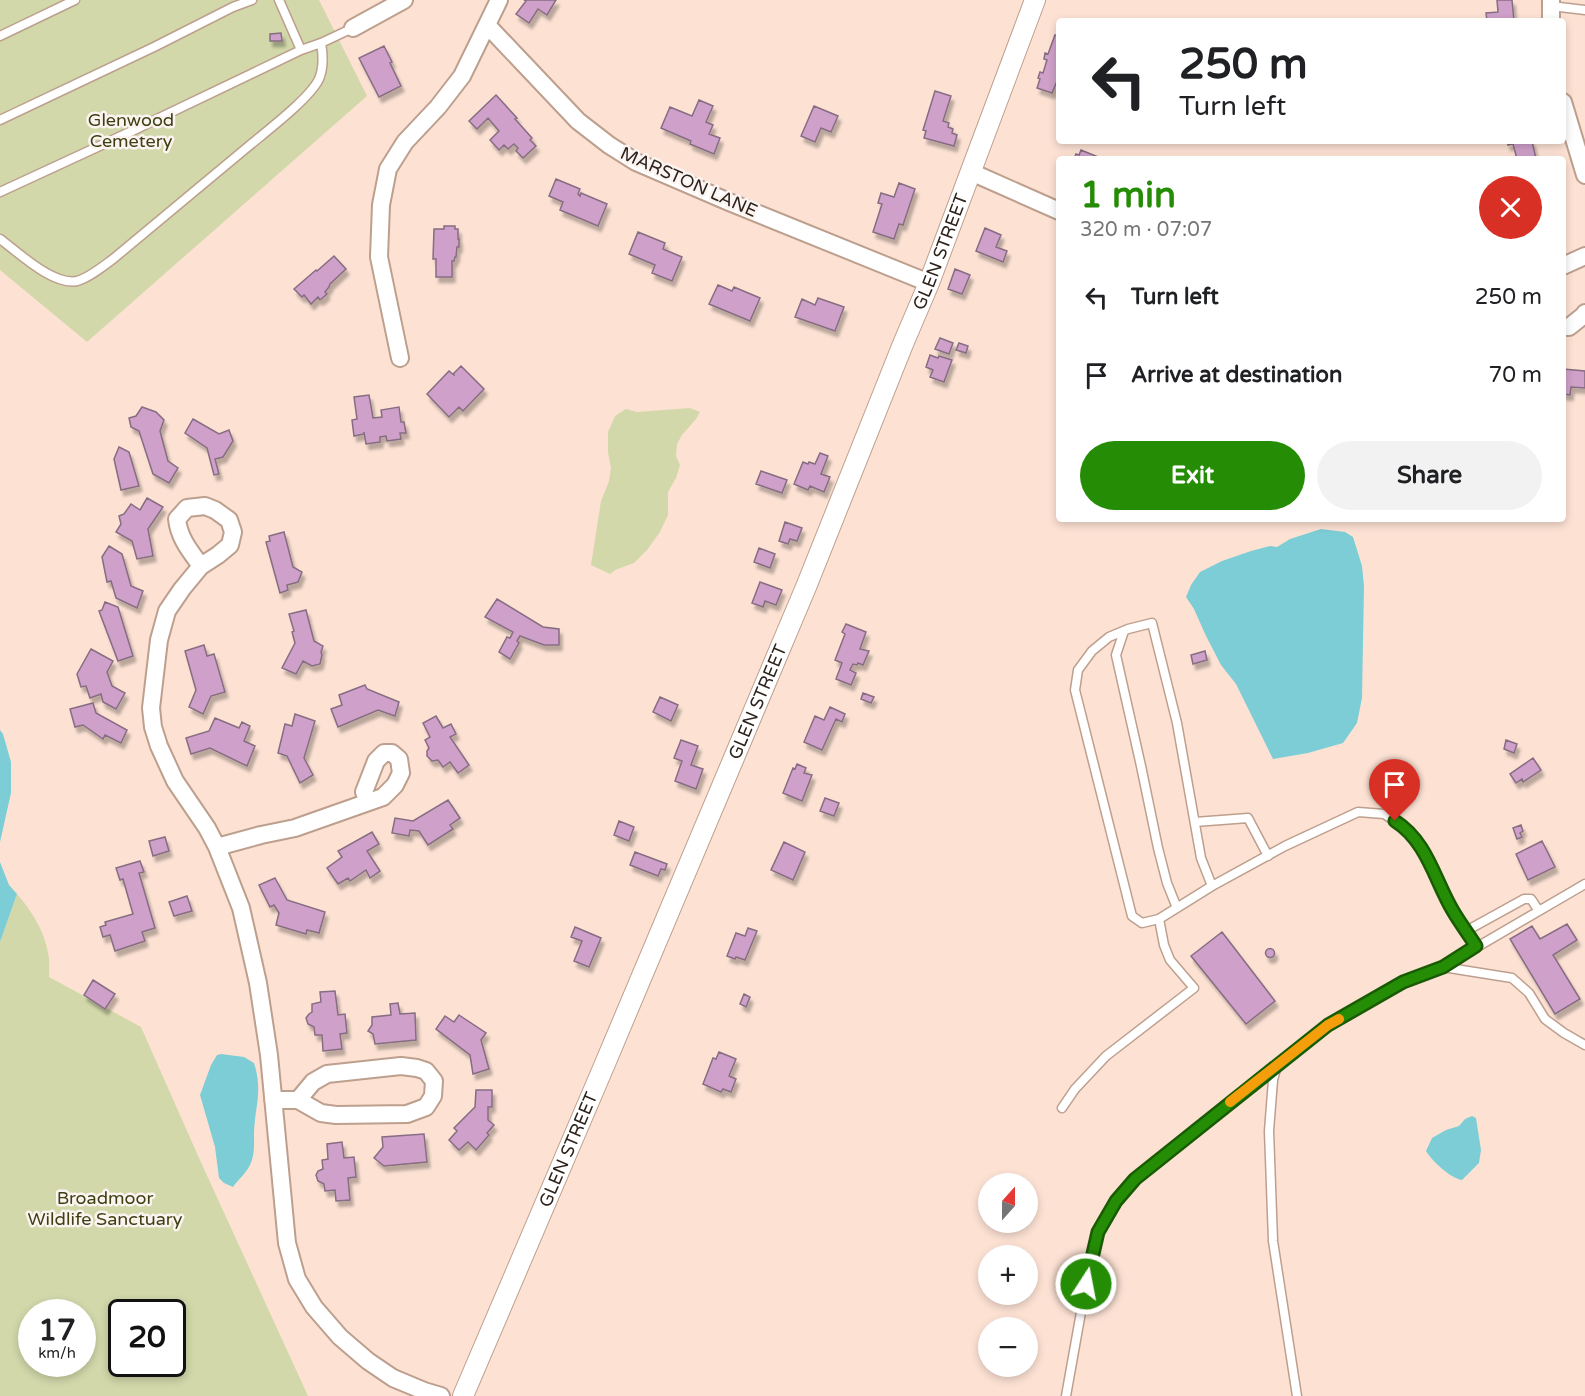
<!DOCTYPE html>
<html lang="en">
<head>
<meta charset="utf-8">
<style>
	body { margin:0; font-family:"Varela Round",sans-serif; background:#f2f2f2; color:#202124; height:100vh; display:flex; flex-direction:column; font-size:22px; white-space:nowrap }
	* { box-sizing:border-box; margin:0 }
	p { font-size:20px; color:#757577 }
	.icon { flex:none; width:33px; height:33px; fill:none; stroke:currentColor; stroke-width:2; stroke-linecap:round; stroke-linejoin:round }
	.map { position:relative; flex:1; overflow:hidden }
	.sheet { position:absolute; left:1056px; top:156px; width:510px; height:366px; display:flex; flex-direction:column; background:#fff; border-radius:6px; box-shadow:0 3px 9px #0003 }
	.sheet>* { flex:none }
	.top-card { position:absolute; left:1056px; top:18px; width:510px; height:126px; border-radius:6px; box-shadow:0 3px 9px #0003; background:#fff; color:#202124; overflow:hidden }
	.needle { width:39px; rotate:21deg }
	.controls { position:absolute; left:978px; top:1173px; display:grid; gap:12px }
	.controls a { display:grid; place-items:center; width:60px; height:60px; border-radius:50%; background:#fff; box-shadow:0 3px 9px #0003; font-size:30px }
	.speed { position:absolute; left:18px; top:1299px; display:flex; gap:12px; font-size:30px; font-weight:700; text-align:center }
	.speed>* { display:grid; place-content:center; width:78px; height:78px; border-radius:50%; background:#fff; box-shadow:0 3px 9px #0003; line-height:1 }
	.speed small { font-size:15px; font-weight:400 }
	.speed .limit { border:3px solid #111; border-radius:9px; background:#fff; color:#111 }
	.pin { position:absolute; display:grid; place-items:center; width:51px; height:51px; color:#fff; margin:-62px -26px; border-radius:50% 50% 50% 0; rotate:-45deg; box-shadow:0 0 6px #0007 }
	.pin .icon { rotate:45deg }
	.me { position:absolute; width:66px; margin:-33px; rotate:11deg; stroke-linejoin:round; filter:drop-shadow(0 0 4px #0008) }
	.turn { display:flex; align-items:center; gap:21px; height:126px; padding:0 24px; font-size:27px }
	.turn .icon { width:78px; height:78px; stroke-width:2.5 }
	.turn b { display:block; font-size:42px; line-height:51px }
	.round { display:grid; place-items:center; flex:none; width:63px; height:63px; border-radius:32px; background:#f2f2f2 }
	.head { display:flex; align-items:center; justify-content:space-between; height:102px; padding:0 24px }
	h1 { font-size:36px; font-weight:700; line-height:45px; color:#258c06 }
	.button { display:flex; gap:12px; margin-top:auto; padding:12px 24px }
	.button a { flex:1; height:69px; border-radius:36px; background:#258c06; color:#fff; font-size:24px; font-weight:700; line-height:69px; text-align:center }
	.button a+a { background:#f2f2f2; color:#202124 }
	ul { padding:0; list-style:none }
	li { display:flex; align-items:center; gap:18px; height:78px; padding:0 24px }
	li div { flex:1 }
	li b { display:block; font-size:22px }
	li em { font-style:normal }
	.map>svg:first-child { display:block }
</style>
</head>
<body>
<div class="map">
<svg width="1585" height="1396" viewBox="0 0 1585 1396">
	<defs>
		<filter id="shadow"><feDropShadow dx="3" dy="5.5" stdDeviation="1.5" flood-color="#0004"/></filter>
	</defs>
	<rect width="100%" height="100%" fill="#fde2d4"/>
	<path fill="#d2d8aa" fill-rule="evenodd" d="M0 0H319L367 96 87 342 0 270Z
		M690 408 700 412 696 419 682 435 677 444 676 456 680 465 676 478 668 492V515L660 532 647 550 634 563 615 570 610 574 591 565 601 501 609 481 611 468 608 452V432L615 416 626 409 637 412Z
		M17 894C31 910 45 932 48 953 50 961 49 969 49 977L141 1027 199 1158 308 1396H0V942ZM32 1312H82V1364H32ZM122 1312H172V1364H122Z"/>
	<path fill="#7ccdd5" d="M1321 529 1345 532 1353 537 1362 566 1364 586 1362 698 1357 723 1343 743 1308 753 1273 759 1236 684 1221 665 1206 636 1194 609 1186 597 1191 585 1200 572 1222 561 1251 551 1270 546 1277 547 1290 539Z
		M0 730 3 734 11 762V793L0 842Z
		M0 862 9 885 17 894 0 942Z
		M221 1054 244 1057 254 1063C263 1091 255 1106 254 1133 254 1144 255 1154 250 1165 246 1173 238 1180 233 1187L224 1183 219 1178 215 1147 200 1095 211 1065 217 1055Z
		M1472 1116 1476 1118 1481 1150 1479 1163 1462 1180C1450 1178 1432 1161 1426 1151L1432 1138 1446 1130 1459 1126 1465 1119Z"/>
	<path fill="#cfa0c9" stroke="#866d82" stroke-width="1.5" filter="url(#shadow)" d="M524 0H556L547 15 538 9 529 23 516 14 526 1Z
		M1497 0H1512L1514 21H1487L1486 13 1498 12Z
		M281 33 282 41H270V34Z
		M1055 35 1059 36V79H1058L1052 93 1037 88 1040 79 1038 78 1040 72 1043 73 1047 60 1044 59 1045 53 1048 54Z
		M384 46 392 62 390 63 401 86 379 97 359 58Z
		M935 91 951 96 943 121 949 123 948 127 953 129 952 133 957 135 954 146 924 138 926 131 923 130Z
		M496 95 517 118 515 119 532 138 530 140 536 146 523 158 516 151 518 148 514 144 508 149 504 145 499 150 490 140 499 131 488 118 477 129 469 121Z
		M699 100 713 106 706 122 713 125 709 134 720 138 714 154 690 144 691 141 661 128 670 107 692 116Z
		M814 106 838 116 831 132 821 128 815 142 801 136Z
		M1507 141H1532L1536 159H1517L1513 144 1508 145Z
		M1081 150 1103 159H1074L1076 154 1079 155Z
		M556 179 580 189 578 194 580 196 581 193 607 204 598 226 560 210 563 202 549 196Z
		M899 183 915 189 903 225 899 224 894 239 873 232 882 204 878 203 881 193 894 197Z
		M444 226H455V229H458V239H459V247H457L456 257H455L454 261H452V277H436V259H433L434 229H444Z
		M985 228 1001 235 996 247 1007 251 1003 262 976 251Z
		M638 232 665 243 663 249 682 257 672 281 652 273 655 265 629 254Z
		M334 256 346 269 330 284 329 287 325 292 327 294 320 300 318 297 311 304 304 295 302 297 294 289 316 270 317 271Z
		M955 269 970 275 962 294 948 289Z
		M718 285 732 291 734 287 760 298 750 321 709 304Z
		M818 298 844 307 835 331 795 317 802 299 815 305Z
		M940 338 953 343 949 354 935 349Z
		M959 343 968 346 966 353 956 350Z
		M930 355 938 358 939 356 952 360 944 382 930 377 933 370 926 367Z
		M461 366 484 389 463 411 459 407 449 417 427 394 449 371 454 375V373Z
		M1563 369 1585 371V388L1571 387 1570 395 1563 394Z
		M369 395 373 418 382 417 381 410 399 407 401 422H404L406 433H400L401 439 387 441 386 436 380 437V442L366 444 364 432V434L354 436 352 420 357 419 354 397Z
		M142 407 156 412 164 420 160 431 168 461 178 468 169 483 153 474 139 431 131 427 129 418 136 416Z
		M193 419 219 434 229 430 233 441 223 457 215 459 219 474 214 475 207 448 185 433Z
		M119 447 129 452 139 486 121 490 114 459Z
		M820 453 828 456 821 474 830 477 824 492 810 486 808 490 794 484 803 462 808 464 809 462 815 464Z
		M761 471 787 480 782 493 756 484Z
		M147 498 163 507 148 529 153 556 137 559 132 541 116 532 121 524 119 516 124 514 131 504 140 510Z
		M785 522 802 528 797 541 790 539 788 544 779 541Z
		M284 532 293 567 302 572 298 582 287 585 288 590 280 593 266 542 270 541 269 536Z
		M109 546 122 554 131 586 143 591 137 608 116 598 111 581 107 582 102 557Z
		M759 548 775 554 770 568 754 562Z
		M760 582 782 590 776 605 765 601 763 607 752 603Z
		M497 599 543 627 559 629V645H544L520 636 517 641 519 643 510 659 499 652 507 637 510 638 513 632 485 617Z
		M105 602 118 607 133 656 118 661 99 611 102 610Z
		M306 610 314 641 323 646 321 652 322 655 320 664 312 666 303 661 296 674 282 668 295 643 292 632 294 631 289 614Z
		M846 624 866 632 860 649 869 651 863 665 858 663 857 665 853 664 850 670 856 673 851 685 836 679 842 663 835 660 845 634 842 632Z
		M204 645 207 656 214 654 225 692 211 696 203 714 189 707 196 690 185 651Z
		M91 649 113 661 107 672 112 686 125 693 116 709 103 702 101 694 90 698 86 686 81 687 77 674Z
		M1205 651 1207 660 1193 664 1191 655Z
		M365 685 367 689 399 702 395 716 378 710 338 727 331 709 342 705 339 695Z
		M863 693 874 697 871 703 861 699Z
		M660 697 678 705 671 721 653 712Z
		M93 703 96 713 127 730 121 743 105 735 103 739 83 725 75 727 70 709Z
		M830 707 845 714 842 722 836 719 822 750 804 742 815 716 824 720Z
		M295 714 315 721 304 758 313 775 300 783 287 756 278 753 285 724 292 726Z
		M436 716 443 728 451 724 456 734 450 737 469 765 458 773 450 762 443 767 438 760 432 761 427 756V751L429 748 425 740 430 737 423 723Z
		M215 718 239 728 242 722 250 726 244 741 255 746 247 766 210 748 191 754 186 738 209 731Z
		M681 740 698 746 691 765 703 769 696 789 675 781 682 761 674 758Z
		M1506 740 1517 744 1514 753 1504 749Z
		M1533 758 1541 770 1523 782 1522 779 1516 783 1510 774Z
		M797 764 806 768 804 773 812 775 802 801 783 793 793 768 795 769Z
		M825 798 839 803 834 816 820 811Z
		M448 800 460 818 450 825 453 829 428 845 419 831 410 830 409 836 392 833 395 818 413 821Z
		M619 821 634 827 629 841 614 835Z
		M1521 825 1523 831 1520 833 1522 837 1517 839 1513 828Z
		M372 832 379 844 367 851 380 871 370 878 366 870 350 881 348 878 338 884 327 868 342 857 338 851Z
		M165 837 169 851 153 856 149 841Z
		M1542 841 1555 867 1528 880 1516 854Z
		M784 842 805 852 793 880 771 870Z
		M635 852 667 864 665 870 661 869 658 876 630 865Z
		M140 861 144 872 139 873 155 928 142 932 145 941 115 951 110 935 103 937 100 927 106 925 105 922 133 914 123 879 120 880 116 868Z
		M275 878 287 900 325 912 319 933 307 930 306 934 276 925 279 913 274 905 270 907 259 885Z
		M187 896 192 911 174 916 169 902Z
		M1567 924 1577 940 1553 955 1580 999 1555 1014 1510 939 1532 926 1540 939Z
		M575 927 601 938 589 967 574 961 582 941 571 937Z
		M748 928 757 931 745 960 736 957 735 959 727 956 736 933 745 936Z
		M1222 932 1275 1001 1246 1024 1191 956Z
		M1265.5 953a4.5 4.5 0 1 1 9 0a4.5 4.5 0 1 1-9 0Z
		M93 980 115 994 105 1009 84 995Z
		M335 991 338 1015 345 1014 347 1033 340 1034 342 1049 323 1051 322 1035H315L314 1027 308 1024 306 1018 309 1014 312 1012V1004L321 1002 320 992Z
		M744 994 750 997 746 1007 740 1004Z
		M398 1003 400 1014 415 1013 416 1040 375 1044 373 1034 368 1031 372 1025V1017L391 1015 390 1004Z
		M459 1015 486 1033 481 1040 489 1069 473 1074 470 1055 436 1029 445 1016 454 1022Z
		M719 1052 736 1059 729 1076 736 1079 731 1092 723 1089 721 1092 703 1084 713 1058 716 1059Z
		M476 1090H492V1107H488V1120L494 1125 487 1133 489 1135 476 1150 468 1142 459 1150 449 1140 457 1131 454 1128 475 1107Z
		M424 1134 427 1162 384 1166 374 1158 383 1147 382 1137Z
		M342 1142 344 1158 354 1157 356 1177 348 1178 350 1200 336 1201 335 1190 325 1191 324 1184 318 1181 316 1175 318 1171 323 1169 322 1160 328 1159 327 1144Z"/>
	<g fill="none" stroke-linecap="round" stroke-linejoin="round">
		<defs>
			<path id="service" d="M279 0 301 50
				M1551 6 1585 10
				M0 36 75 0
				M0 120 154 47 233 7 252 0
				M0 192 132 131 301 50 321 43 353 28
				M0 239C18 252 53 286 77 281 89 278 102 267 113 259 159 221 204 183 250 145 268 130 310 98 319 79 324 67 323 54 321 43
				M1124 631 1116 655 1141 766 1158 848 1167 883 1177 908
				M1195 822 1248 818 1268 856
				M1159 919 1142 923 1132 916 1075 690 1078 670 1092 651 1109 637 1128 629 1152 623 1177 723 1201 858 1212 886
				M1466 931 1524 899H1531L1539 911
				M1443 967 1585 884
				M1277 1065 1273 1080 1269 1131 1273 1241 1297 1396
				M1062 1108 1075 1089 1106 1056 1194 988 1170 960 1164 945 1159 919 1212 886 1285 846 1358 812 1384 814 1406 828 1426 856 1453 911 1476 946
				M1066 1396 1090 1262 1098 1232 1116 1201 1135 1179 1328 1025 1403 982 1443 967 1512 978 1529 993 1545 1019 1564 1033 1585 1045"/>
			<path id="minor" d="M1551 21V0
				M487 25 578 121 609 145 636 162 729 202 929 283
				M353 28 404 0
				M1563 102 1585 175
				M971 172 1059 211
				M1563 266 1585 256
				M1563 327H1569L1584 315 1585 313
				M400 358 379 257 381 205 388 169 405 142 438 107 462 76 499 0
				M201 566C190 551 179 538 177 519L187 508 205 506 215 510 229 520 233 532 230 545 218 555 201 566 182 589 167 611 159 640 151 708 153 727 159 746 175 781 207 828 217 847 241 908 258 983 269 1055 287 1243 297 1279 314 1307 340 1337 368 1361 393 1378 424 1391 441 1396
				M217 847 261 835 295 828 383 797 395 785 401 773 399 759 392 753H384L376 761 364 792 368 802
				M273 1100H298L321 1113 336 1115 407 1114 426 1107 433 1096 434 1081 426 1071 417 1068 401 1066 327 1074 313 1082 298 1100"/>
			<g id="tertiary">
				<path id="s1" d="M463 1396 604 1066 806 587 903 344 929 283 1035 0"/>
			</g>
		</defs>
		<use href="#service" stroke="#bd9f8e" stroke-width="11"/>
		<use href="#minor" stroke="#bd9f8e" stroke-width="20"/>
		<use href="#tertiary" stroke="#bd9f8e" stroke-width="22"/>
		<use href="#service" stroke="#fff" stroke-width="8"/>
		<use href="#minor" stroke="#fff" stroke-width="16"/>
		<use href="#tertiary" stroke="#fff" stroke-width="20"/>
	</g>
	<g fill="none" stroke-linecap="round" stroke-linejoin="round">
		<defs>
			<path id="route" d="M1086 1284 1098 1232 1116 1201 1135 1179 1328 1025 1403 982 1443 967 1476 946C1469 935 1460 923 1453 911 1435 881 1427 841 1395 821"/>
		</defs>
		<use href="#route" stroke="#185b04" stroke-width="15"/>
		<use href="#route" stroke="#258c06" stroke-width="10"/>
		<path stroke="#f59e0b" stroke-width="10" d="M1230 1102 1328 1025 1339 1019"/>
	</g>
	<g text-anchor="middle" stroke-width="5" stroke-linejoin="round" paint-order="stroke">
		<g font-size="18" fill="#3c4012" stroke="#fbf4f0">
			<text x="131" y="126">Glenwood<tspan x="131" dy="21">Cemetery</tspan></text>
			<text x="105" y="1204">Broadmoor<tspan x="105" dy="21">Wildlife Sanctuary</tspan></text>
		</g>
		<g font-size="18" fill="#2e231c" stroke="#fbf4f0">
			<text transform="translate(689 182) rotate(24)" y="6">MARSTON LANE</text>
			<text dy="6" stroke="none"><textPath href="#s1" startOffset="1240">GLEN STREET</textPath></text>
			<text dy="6" stroke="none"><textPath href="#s1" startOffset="754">GLEN STREET</textPath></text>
			<text dy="6" stroke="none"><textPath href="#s1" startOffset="268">GLEN STREET</textPath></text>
		</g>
	</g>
</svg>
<div class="controls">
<a><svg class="needle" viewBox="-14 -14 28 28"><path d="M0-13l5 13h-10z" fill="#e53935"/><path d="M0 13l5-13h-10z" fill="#757577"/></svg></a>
<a>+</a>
<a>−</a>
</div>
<div class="speed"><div>17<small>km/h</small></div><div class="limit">20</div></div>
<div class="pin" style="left:1395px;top:821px;background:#d93025"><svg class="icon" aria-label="arrive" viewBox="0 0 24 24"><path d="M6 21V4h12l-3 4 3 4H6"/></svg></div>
<svg class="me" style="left:1086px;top:1284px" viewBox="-20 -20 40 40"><circle r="17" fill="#258c06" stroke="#fff" stroke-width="3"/><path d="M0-11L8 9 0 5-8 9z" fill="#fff"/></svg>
<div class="top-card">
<div class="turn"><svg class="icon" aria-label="left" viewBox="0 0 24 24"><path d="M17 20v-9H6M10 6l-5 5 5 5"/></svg><div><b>250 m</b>Turn left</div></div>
</div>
<section class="sheet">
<div class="head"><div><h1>1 min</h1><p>320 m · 07:07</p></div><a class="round" style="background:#d93025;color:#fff"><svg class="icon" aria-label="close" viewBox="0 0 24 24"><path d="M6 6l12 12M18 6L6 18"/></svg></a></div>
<ul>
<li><svg class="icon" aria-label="left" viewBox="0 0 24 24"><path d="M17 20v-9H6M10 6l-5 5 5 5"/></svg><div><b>Turn left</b></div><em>250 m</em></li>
<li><svg class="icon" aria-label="arrive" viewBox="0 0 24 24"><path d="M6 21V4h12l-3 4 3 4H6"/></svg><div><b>Arrive at destination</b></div><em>70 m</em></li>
</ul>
<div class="button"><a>Exit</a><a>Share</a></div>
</section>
</div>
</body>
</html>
